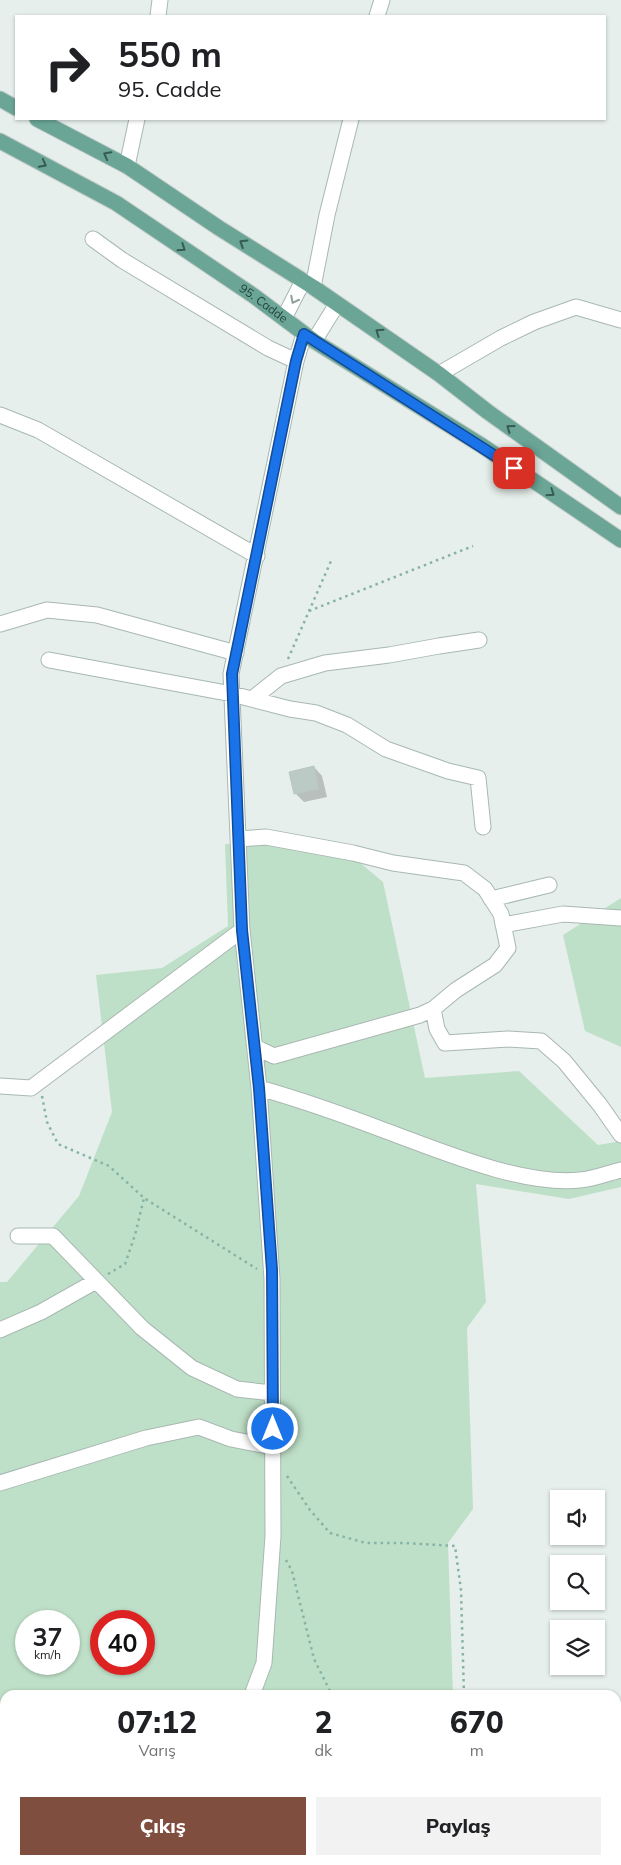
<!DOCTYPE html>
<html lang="tr">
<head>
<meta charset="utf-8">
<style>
	body { margin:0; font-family:Mulish,sans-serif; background:#f2f2f2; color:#202124; height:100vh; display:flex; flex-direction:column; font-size:19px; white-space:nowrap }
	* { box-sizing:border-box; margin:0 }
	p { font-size:16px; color:#757577 }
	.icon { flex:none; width:28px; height:28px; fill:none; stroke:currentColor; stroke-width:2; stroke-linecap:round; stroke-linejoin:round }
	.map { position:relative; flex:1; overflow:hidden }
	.side { position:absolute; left:0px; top:1690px; width:621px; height:175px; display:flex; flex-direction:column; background:#fff; border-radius:15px 15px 0 0; box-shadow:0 1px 4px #0004 }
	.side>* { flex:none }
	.guide { position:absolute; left:15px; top:15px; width:591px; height:105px; border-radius:0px; box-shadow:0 1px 4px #0004; background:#fff; color:#202124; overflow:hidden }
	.controls { position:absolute; left:550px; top:1490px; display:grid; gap:10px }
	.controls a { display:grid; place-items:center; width:55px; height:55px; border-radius:0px; background:#fff; box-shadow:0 1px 4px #0004; font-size:25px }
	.speed { position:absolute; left:15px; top:1610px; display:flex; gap:10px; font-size:25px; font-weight:700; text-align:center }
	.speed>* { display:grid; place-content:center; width:65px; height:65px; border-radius:50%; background:#fff; box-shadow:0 1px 4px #0004; line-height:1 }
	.speed small { font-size:12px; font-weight:400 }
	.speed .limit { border:8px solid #d22; background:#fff; color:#111 }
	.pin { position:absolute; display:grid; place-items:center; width:42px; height:42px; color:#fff; margin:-21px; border-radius:10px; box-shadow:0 2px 8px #0006 }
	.me { position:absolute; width:55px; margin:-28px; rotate:0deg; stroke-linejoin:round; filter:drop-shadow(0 0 4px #0008) }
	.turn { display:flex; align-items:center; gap:18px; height:105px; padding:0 20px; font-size:22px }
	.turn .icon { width:65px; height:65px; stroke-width:2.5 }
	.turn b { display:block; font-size:35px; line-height:42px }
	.eta { display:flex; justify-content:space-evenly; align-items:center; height:85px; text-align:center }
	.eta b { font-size:30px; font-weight:800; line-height:35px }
	.button { display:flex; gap:10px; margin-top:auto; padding:10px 20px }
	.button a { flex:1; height:58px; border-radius:0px; background:#7f4e3f; color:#fff; font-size:20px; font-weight:800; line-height:58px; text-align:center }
	.button a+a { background:#f2f2f2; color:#202124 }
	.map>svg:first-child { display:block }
</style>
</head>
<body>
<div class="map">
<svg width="621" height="1865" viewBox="0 0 621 1865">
	<rect width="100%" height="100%" fill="#e6efeb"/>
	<path fill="#bfe0c8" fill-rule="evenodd" d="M225 844H267L358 861 383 882 425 1078 519 1071 598 1145 621 1141V1187L569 1199 476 1184 486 1302 467 1328 473 1509 448 1543 453 1695H5V1848L0 1847V1282H7L79 1196 112 1112 96 975 162 968 228 926ZM26 1621H69V1664H26ZM101 1621H144V1664H101Z
		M621 898V1047L585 1031 563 935Z
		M56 1860H193L192 1865H76Z
		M330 1860H513L518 1865H331Z"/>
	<path fill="#0003" d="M314 767 322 776 327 797 304 802 296 794 291 773Z"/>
	<path fill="#bbcac4" stroke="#b8c9c2" d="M314 766 319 789 294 794 289 772Z"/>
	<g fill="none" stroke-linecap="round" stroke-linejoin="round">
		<defs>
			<path id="minor" d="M158 16 160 0
				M377 16 382 0
				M127 166 137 119
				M93 239 122 260 268 348 296 361
				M313 287 327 215 351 119
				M284 318 303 281
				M314 341 337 304
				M439 374 501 338 534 322 576 307 621 320
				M0 415 38 430 257 556
				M0 624 47 610 97 615 236 653
				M49 660 232 694 290 709 316 713 347 725 386 749 448 771 478 778 483 827
				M252 699 281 676 325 663 389 655 439 646 479 640
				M238 839 266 837 353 853 393 863 464 873 485 889 501 914 508 948 495 965 456 990 433 1009 420 1015 274 1056 255 1047
				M491 899 549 885
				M503 925 563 914 621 918
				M433 1009 437 1029 445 1043 508 1039 541 1041 564 1061 600 1105 621 1135
				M0 1086 31 1088 242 930
				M259 1088C302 1100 344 1115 386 1131 441 1151 522 1186 580 1180 594 1179 608 1173 621 1170
				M18 1236H53L142 1328 192 1368 237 1389 272 1393
				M0 1330 41 1312 96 1281
				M0 1483 146 1438 199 1427 231 1439 273 1447
				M252 1695 264 1663 273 1536 272 1279 259 1088 242 930 231 674 296 361 304 334
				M205 1865 206 1860"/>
			<g id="major">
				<path d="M0 99 16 108"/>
				<path d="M37 119 127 166 219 228 313 287 439 374 488 412 621 507"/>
				<path id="s1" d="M0 141 116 203 254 296 314 341 481 445 621 540"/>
			</g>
		</defs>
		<use href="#minor" stroke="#a8b8b2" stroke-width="17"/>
		<use href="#major" stroke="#c2cac8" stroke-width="17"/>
		<path stroke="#86b3a5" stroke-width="2.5" stroke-dasharray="2.5 4" stroke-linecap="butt" d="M309 611 473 546
			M288 659 331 561
			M42 1096 47 1122 58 1144 109 1166 144 1198 257 1269
			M108 1274 125 1264 135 1235 144 1198
			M287 1476 310 1510 330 1533 366 1543H404L455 1546 461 1590 464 1695
			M286 1560 292 1571 314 1659 332 1695
			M616 1830 621 1828
			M533 1860 537 1865"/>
		<use href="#minor" stroke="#fff" stroke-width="15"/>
		<use href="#major" stroke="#6aa596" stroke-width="15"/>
	</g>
	<defs><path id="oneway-chevron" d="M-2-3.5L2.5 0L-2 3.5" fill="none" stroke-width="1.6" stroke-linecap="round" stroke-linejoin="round" transform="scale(1.25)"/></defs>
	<g stroke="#365b51">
		<use href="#oneway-chevron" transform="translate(107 155) rotate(-152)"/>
		<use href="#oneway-chevron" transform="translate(43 164) rotate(28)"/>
		<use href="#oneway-chevron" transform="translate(243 243) rotate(-148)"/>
		<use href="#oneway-chevron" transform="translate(182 248) rotate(34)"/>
		<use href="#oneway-chevron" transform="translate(379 332) rotate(-146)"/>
		<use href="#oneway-chevron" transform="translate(510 428) rotate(-144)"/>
		<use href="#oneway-chevron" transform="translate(551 493) rotate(34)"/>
	</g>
	<use stroke="#92a09c" href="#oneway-chevron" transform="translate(294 300) rotate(117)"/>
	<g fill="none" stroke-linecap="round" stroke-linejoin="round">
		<defs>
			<path id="route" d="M273 1429 272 1270 259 1088 242 930 232 674 296 361 304 334 514 468"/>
		</defs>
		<use href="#route" stroke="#114b97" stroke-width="12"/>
		<use href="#route" stroke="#1a73e8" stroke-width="9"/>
	</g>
	<g text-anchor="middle" stroke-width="4" stroke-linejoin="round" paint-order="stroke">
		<g font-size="12" fill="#24423a" stroke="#f7fbf9">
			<text dy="4" stroke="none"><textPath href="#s1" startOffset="310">95. Cadde</textPath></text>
		</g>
	</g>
</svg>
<div class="controls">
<a><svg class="icon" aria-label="sound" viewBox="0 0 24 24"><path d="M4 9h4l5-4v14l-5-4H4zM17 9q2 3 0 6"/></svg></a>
<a><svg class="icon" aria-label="search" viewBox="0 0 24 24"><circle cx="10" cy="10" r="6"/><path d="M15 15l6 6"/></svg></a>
<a><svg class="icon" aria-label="layers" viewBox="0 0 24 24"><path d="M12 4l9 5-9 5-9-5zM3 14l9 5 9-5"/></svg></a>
</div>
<div class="speed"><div>37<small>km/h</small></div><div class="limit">40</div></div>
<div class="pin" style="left:514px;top:468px;background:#d93025"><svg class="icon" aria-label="arrive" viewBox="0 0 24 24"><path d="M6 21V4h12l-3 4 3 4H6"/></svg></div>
<svg class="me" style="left:273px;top:1429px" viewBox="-20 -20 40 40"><circle r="17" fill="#1a73e8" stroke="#fff" stroke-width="3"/><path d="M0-11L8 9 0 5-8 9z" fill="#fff"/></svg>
<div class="guide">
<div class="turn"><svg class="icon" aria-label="right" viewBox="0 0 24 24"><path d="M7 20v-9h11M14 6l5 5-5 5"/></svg><div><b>550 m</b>95. Cadde</div></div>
</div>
<section class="side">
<div class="eta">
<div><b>07:12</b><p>Varış</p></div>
<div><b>2</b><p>dk</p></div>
<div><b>670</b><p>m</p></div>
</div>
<div class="button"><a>Çıkış</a><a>Paylaş</a></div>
</section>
</div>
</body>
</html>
